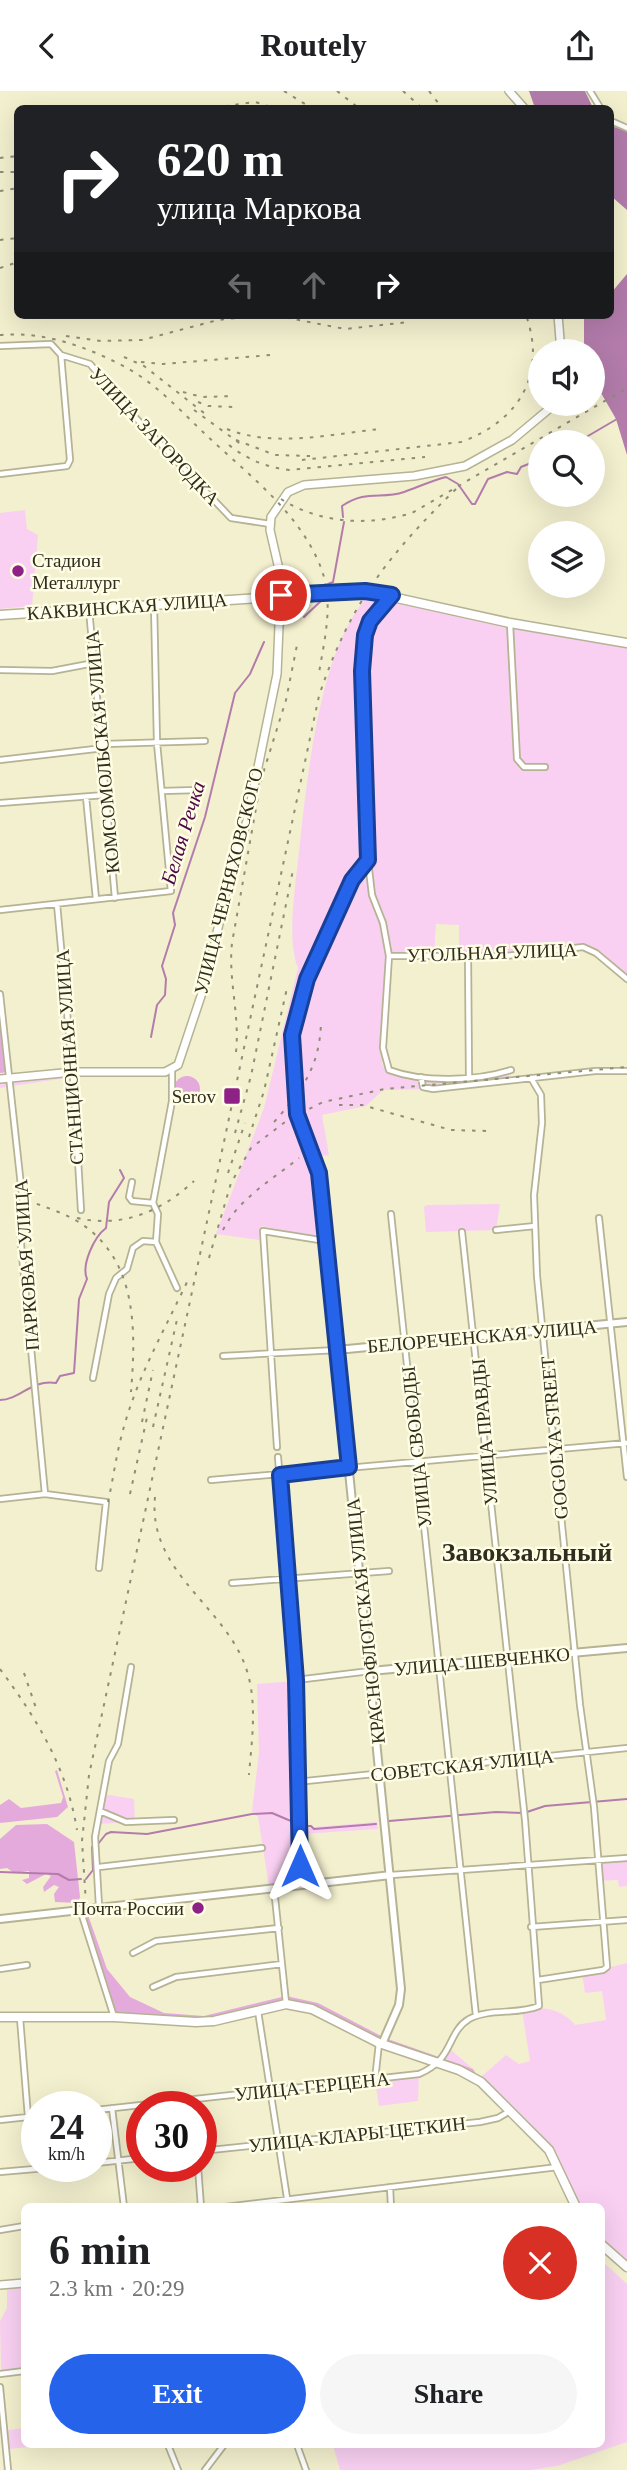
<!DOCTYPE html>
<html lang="en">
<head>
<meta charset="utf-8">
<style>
	body { margin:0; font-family:Georgia,serif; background:#f6f6f6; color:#202124; height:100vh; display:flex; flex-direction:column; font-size:26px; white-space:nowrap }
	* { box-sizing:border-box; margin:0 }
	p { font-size:23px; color:#757577 }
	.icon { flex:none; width:38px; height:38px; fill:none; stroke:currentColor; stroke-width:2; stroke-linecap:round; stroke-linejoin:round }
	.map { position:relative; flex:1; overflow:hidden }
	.sheet { position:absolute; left:21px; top:2112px; width:584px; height:245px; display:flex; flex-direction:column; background:#fff; border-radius:10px; box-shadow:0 7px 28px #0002 }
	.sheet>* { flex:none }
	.hud { position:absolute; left:14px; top:14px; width:600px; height:214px; border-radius:10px; box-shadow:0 7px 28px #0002; background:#202124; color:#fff; overflow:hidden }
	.controls { position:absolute; left:528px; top:248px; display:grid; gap:14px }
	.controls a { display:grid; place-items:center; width:77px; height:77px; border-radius:50%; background:#fff; box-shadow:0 7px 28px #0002; font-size:35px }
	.speed { position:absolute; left:21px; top:2000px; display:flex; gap:14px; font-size:35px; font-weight:700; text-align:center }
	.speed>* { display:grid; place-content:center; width:91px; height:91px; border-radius:50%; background:#fff; box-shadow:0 7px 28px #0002; line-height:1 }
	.speed small { font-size:18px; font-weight:400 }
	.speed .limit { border:10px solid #d22; background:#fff; color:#111 }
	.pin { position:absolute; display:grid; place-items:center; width:60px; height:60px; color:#fff; margin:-30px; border:4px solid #fff; border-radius:50%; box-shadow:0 2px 7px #0007 }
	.me { position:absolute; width:77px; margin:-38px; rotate:0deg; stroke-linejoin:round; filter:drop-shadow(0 0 5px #0008) }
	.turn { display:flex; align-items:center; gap:24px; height:147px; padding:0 28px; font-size:32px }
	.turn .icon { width:91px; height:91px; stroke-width:2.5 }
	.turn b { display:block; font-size:49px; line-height:60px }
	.lanes { display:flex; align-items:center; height:66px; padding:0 28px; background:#0003; justify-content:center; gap:35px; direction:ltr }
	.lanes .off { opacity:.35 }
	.round { display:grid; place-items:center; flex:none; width:74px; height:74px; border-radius:37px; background:#f6f6f6 }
	.summary { display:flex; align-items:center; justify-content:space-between; height:119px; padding:0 28px }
	h1 { font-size:42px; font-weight:700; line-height:52px }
	.action { display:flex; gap:14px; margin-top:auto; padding:14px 28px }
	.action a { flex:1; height:80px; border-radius:42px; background:#2563eb; color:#fff; font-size:28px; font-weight:700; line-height:80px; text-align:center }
	.action a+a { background:#f6f6f6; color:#202124 }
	header { display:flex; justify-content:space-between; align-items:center; height:91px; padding:0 28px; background:#fff; font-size:32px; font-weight:700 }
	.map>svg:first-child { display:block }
</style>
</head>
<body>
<header><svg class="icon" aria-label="back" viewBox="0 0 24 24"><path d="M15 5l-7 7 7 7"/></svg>Routely<svg class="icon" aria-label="share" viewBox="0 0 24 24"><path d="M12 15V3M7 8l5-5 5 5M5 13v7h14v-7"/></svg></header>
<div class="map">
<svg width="627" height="2379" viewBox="0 0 627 2379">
	<rect width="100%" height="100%" fill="#f3f0cf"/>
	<path fill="#f9d0f2" d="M25 419 27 438 38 444 32 515 0 518V422Z
		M372 501 627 552V888L596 862 583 856 521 864H459V834L436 833 434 865 389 866 382 973 387 981C426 995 468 989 509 984V989L434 998 383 999 366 1015 322 1024 329 1064 313 1066 322 1148 262 1135 259 1137V1149L216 1143 264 1017 298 877C286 848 296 792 299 760 307 690 319 551 372 501Z
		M73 984V986L0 997V990Z
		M500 1113 496 1139 426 1141 424 1116 427 1114Z
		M294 1590 298 1755 301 1792 269 1795 258 1726 252 1720 259 1662 257 1593Z
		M103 1703 134 1708 135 1731 97 1733Z
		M377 1731 378 1738 303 1743 302 1737Z
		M627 1767V1795L619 1796 618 1789 598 1790V1769Z
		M627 1872V2176L602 2153V2116H576L549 2059 481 1991V1986L506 1964 519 1973 530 1970 522 1919C540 1914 563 1918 575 1934L606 1929 602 1900 585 1902 582 1883Z
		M449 1957 473 1978 442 1968Z
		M419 1983 418 2010 379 2015 375 1989Z
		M602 2170 627 2193V2351L557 2375 530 2379H340L333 2354H602Z
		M24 2195V2277L1 2279 0 2230 7 2217V2197Z
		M24 2337V2354H47L9 2358 8 2339Z"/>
	<path fill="#e4aadc" d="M0 903 8 981 0 982Z
		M174 998a13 13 0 1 1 26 0a13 13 0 1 1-26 0Z
		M57 1679 68 1716 57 1726 0 1732V1714L9 1708 21 1717 61 1712 63 1706 55 1680Z
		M47 1733 74 1751 80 1806 78 1812 55 1811 54 1803 59 1796 54 1794 44 1801 43 1796 51 1785 46 1783 27 1793 22 1789 29 1787V1780L14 1782 7 1777 0 1778V1748L16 1734Z
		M80 1818 87 1821 107 1878 130 1906 164 1922 204 1925 286 1905 318 1912 385 1947 473 1978 481 1991 379 1952 322 1921 286 1913 226 1928 114 1926Z"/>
	<path fill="#b37cab" d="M529 0H585L593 17H535Z
		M611 35 627 40V119L611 105Z
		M627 183V364L616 328 593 288V261H584V224H611V202Z"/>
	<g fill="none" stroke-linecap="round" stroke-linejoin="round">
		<path stroke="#b37cab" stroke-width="2" d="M576 352 617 328
			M343 426 342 415C367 398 381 409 404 401 418 396 431 390 446 386L458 393 472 413H475L488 388 507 381 517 383 521 376 541 368
			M328 493 333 491 344 431
			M304 526 323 508
			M151 946 157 914 165 904 166 888 162 875 175 834 173 822 205 726 235 602 250 583 264 551
			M0 1309C20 1309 31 1288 56 1292L60 1285 74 1282 79 1208 87 1188C81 1174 94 1146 106 1137L109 1111 124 1087 120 1079
			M389 1730 496 1721 524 1722 545 1715 627 1708
			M304 1735H311L314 1738 376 1733
			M98 1753 106 1743 111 1741 147 1743 252 1723 272 1722 298 1733
			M0 1781 58 1783 69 1789 81 1788
			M86 1788 93 1779 92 1756"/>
		<defs>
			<path id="minor" d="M590 0 601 18
				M611 30 627 37
				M0 255 51 253 61 264 90 273 132 323 231 427 270 433
				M0 383 67 375 70 369 61 264
				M89 518 115 807
				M510 533 517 668 524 676H545
				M0 579 52 580 94 572
				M0 669 95 658 105 653 205 650
				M162 700 198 699
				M86 706 96 808
				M0 712 105 704
				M368 770 372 804 383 832 389 865 383 957 389 979C424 992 476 990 511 979
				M57 813 73 986 81 1119
				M0 819 171 800 157 652 154 513
				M468 864 469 985
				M389 865H505L583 856 596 862 627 888
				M0 903 23 1113 20 1143 45 1403
				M421 986 423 996 433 998 595 980H627
				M531 987 541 1004 542 1032 534 1104 537 1185 580 1614 594 1716 607 1876 603 1879 538 1889
				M132 1091 129 1106 132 1110 153 1112 158 1123 156 1151 177 1197
				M153 1112 172 1010V980
				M391 1123 476 1925
				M599 1127 627 1386
				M496 1139 535 1135
				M223 1265 337 1259
				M93 1287 109 1203 116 1187 127 1178 133 1157 143 1150 156 1151
				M277 1356 263 1140 326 1150
				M278 1366 296 1589 302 1794
				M211 1389 627 1352
				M0 1408 45 1403 106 1411 99 1477
				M232 1492 389 1480
				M296 1589 370 1580
				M300 1696 306 1690 627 1657
				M100 1720 126 1731 174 1729
				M99 1776 262 1757
				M391 1784 627 1767
				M274 1797 286 1912
				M99 1815 95 1746 109 1670 118 1653 131 1576
				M80 1818 114 1926
				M531 1836 627 1829
				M133 1862 156 1850 279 1837
				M0 1878 27 1874
				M153 1896 176 1886 282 1873
				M258 1920 287 2107
				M20 1927 28 2026
				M375 1989 379 1952
				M112 2017 124 2116
				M96 2019 419 1983C455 1968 446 1942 469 1928 489 1917 518 1924 539 1915L525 1729 462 1141
				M0 2029 37 2025
				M201 2060 480 2031 498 2027 510 2020
				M96 2072 142 2067
				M198 2076 201 2116
				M0 2081 58 2076
				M390 2096 391 2116
				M225 2116 558 2076
				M0 2139 24 2135
				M0 2283 24 2280
				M0 2296 8 2379
				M168 2354 178 2379
				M297 2354 306 2379
				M205 2379 224 2354"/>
			<path id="tertiary" d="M337 1259 627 1231
				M370 1580 627 1557
				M0 1828 391 1784
				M382 1953 399 1914 401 1898 319 1082 298 1024 292 944 307 888 352 789 368 769 362 580 365 544 370 530 392 504"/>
			<path id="secondary" d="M509 0 525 18
				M558 224 561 261
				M0 988 73 981H165L178 974 208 884 231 776 247 730 277 583 281 487 270 439 271 426 288 401 304 394 414 385 465 375 512 349 555 313
				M0 2194 24 2192"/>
			<path id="primary" d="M0 524 365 500 510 532 627 552
				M0 1926H114L196 1931 214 1930 286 1913 312 1918 379 1952 459 1979 481 1991 549 2059 576 2116
				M602 2154 627 2176"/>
		</defs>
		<use href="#minor" stroke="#b5b393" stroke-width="8"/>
		<use href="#tertiary" stroke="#b5b393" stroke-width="10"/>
		<use href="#secondary" stroke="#b5b393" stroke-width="10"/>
		<use href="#primary" stroke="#b5b393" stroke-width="11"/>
		<use href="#minor" stroke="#fff" stroke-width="4.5"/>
		<use href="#tertiary" stroke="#fff" stroke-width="6"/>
		<use href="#secondary" stroke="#fff" stroke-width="7"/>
		<use href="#primary" stroke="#fff" stroke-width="8"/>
		<path stroke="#8f8d76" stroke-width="2" stroke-dasharray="3.5 7" stroke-linecap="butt" d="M284 0 313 18
			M337 0 360 18
			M403 0 423 18
			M429 0 443 18
			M149 18 199 17
			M204 18 255 11 278 18
			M0 67 18 65
			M0 81H18
			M0 100 18 97
			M0 149 18 147
			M0 177 15 172
			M255 225H278L345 238 409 231
			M0 244C44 240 88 256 127 277 156 293 180 319 204 342 245 381 296 418 319 472 335 508 325 545 319 582
			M66 245 101 250 142 249 218 229 264 224
			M124 266 144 275 204 322
			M141 271 163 273 270 264
			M183 301 202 306 234 305
			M198 311 208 315 235 316
			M194 319 242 354
			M227 338C274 357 331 343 380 338
			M236 349 275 364 310 365
			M229 354C248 369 266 376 289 379L425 366
			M302 369 461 351C519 330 547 284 526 224
			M281 408C321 433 368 435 412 422L627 297
			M236 961C240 924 228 889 232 852L261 689 286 609 298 549
			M339 1014H362L451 1039 488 1040
			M274 1031C303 999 320 974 321 931
			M235 1042 251 985 293 779
			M249 1046 264 1000 287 897
			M228 1082 245 1032
			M27 1109C44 1116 62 1121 77 1130 138 1167 136 1239 131 1301
			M77 1127C122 1137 161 1121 194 1090
			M223 1139C238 1108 273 1088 299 1067
			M209 1167 231 1092 251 1057 289 1028 323 1011 385 998 627 976
			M142 1331 153 1279
			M153 1336 178 1224
			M130 1403 148 1322
			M155 1406C148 1477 216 1510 242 1567 259 1604 252 1645 249 1684
			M108 1411C113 1389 116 1365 122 1343 136 1288 164 1240 188 1189
			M0 1578C37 1628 67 1677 77 1739
			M24 1582 37 1620
			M86 1813 82 1750 89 1684 319 605C349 514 388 464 456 398"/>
	</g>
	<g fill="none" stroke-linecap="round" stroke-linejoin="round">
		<defs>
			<path id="route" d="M281 504 365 500 392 504 370 530 365 544 362 580 368 769 352 789 307 888 292 944 297 1023 319 1082 349 1376 280 1384 296 1589 300 1775"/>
		</defs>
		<use href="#route" stroke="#184099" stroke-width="18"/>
		<use href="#route" stroke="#2563eb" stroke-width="12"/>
	</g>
	<g fill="#8d2185" stroke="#fffde3" stroke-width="2.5">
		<circle cx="18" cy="480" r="7"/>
		<rect x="223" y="996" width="18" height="18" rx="3.5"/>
		<circle cx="198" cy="1817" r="7"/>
	</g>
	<g text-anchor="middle" stroke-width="5" stroke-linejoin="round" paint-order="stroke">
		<g font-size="19" fill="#2e2d20" stroke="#fffde3">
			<text transform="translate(155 345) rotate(47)" y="7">УЛИЦА ЗАГОРОДКА</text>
			<text transform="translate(127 515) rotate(-4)" y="7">КАКВИНСКАЯ УЛИЦА</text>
			<text transform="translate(102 661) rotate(-95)" y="7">КОМСОМОЛЬСКАЯ УЛИЦА</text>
			<text transform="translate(228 790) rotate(-76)" y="7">УЛИЦА ЧЕРНЯХОВСКОГО</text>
			<text transform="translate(492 861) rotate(-2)" y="7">УГОЛЬНАЯ УЛИЦА</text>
			<text transform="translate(69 966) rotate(-94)" y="7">СТАНЦИОННАЯ УЛИЦА</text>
			<text transform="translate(26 1174) rotate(-94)" y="7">ПАРКОВАЯ УЛИЦА</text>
			<text transform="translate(482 1245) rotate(-5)" y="7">БЕЛОРЕЧЕНСКАЯ УЛИЦА</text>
			<text transform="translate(484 1341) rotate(-95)" y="7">УЛИЦА ПРАВДЫ</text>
			<text transform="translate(554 1347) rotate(-95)" y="7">GOGOLYA STREET</text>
			<text transform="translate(416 1356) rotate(-96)" y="7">УЛИЦА СВОБОДЫ</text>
			<text transform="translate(365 1530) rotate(-96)" y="7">КРАСНОФЛОТСКАЯ УЛИЦА</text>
			<text transform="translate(482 1570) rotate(-5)" y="7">УЛИЦА ШЕВЧЕНКО</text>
			<text transform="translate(462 1674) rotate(-6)" y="7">СОВЕТСКАЯ УЛИЦА</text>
			<text transform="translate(312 1995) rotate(-6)" y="7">УЛИЦА ГЕРЦЕНА</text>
			<text transform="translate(357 2043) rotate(-6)" y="7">УЛИЦА КЛАРЫ ЦЕТКИН</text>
		</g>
		<g font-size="19" fill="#2e2d20" stroke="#fffde3" text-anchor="end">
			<text x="32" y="476" text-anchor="start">Стадион<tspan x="32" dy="22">Металлург</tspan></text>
			<text x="216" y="1012">Serov</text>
			<text x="184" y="1824">Почта России</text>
		</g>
		<g font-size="21" font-style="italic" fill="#4c0748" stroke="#fffde3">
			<text transform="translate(183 742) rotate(-73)" y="7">Белая Речка</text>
		</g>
		<g font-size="26" font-weight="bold" fill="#2e2d20" stroke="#fffde3">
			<text x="527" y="1470">Завокзальный</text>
		</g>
	</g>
</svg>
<div class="controls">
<a><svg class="icon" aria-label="sound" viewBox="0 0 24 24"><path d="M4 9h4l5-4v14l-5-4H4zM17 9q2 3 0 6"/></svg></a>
<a><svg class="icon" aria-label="search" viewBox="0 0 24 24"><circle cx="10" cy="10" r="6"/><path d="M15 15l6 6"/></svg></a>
<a><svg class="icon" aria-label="layers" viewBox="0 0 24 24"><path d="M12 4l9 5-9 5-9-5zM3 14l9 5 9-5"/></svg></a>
</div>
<div class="speed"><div>24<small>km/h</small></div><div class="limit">30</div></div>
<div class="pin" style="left:281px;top:504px;background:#d93025"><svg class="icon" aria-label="arrive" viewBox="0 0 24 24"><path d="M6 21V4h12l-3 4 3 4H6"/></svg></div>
<svg class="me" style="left:300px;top:1775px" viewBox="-20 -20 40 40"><path d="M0-17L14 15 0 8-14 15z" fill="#2563eb" stroke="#fff" stroke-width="4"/></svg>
<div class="hud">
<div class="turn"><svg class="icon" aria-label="right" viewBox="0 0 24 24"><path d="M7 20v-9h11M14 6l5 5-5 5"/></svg><div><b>620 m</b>улица Маркова</div></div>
<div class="lanes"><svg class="icon off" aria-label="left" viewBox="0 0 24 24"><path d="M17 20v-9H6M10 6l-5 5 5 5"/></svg><svg class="icon off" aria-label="ahead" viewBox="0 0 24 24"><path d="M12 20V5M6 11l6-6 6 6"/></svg><svg class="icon" aria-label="right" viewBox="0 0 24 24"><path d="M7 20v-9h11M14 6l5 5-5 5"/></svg></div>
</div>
<section class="sheet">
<div class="summary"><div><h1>6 min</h1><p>2.3 km · 20:29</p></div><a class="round" style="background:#d93025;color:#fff"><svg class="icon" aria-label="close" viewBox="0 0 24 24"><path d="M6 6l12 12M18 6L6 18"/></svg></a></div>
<div class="action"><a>Exit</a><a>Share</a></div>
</section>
</div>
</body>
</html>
